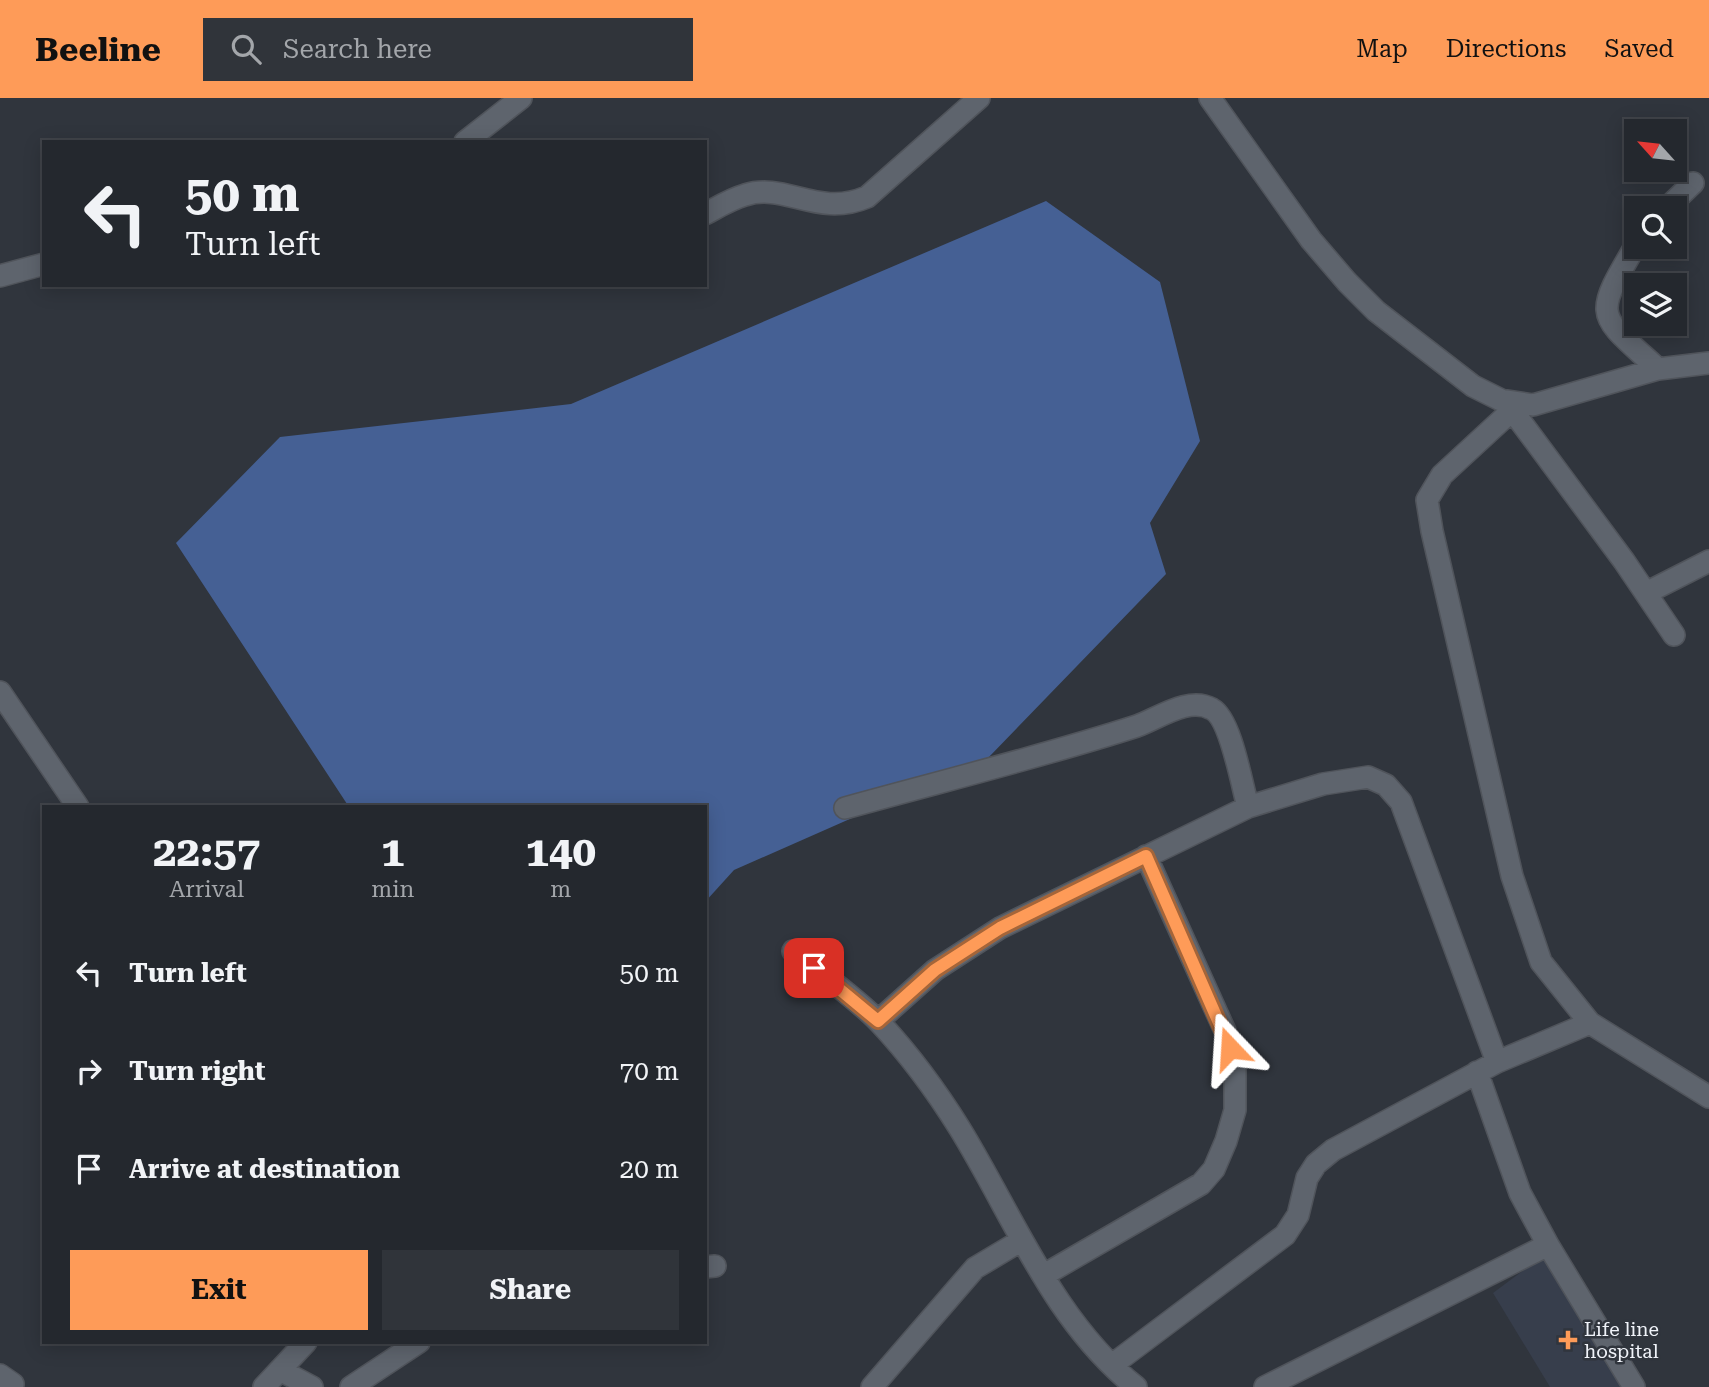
<!DOCTYPE html>
<html lang="en">
<head>
<meta charset="utf-8">
<style>
	body { margin:0; font-family:"Roboto Serif",serif; background:#30343a; color:#f1f3f6; height:100vh; display:flex; flex-direction:column; font-size:26px; white-space:nowrap }
	* { box-sizing:border-box; margin:0 }
	p { font-size:23px; color:#a3a6aa }
	.icon { flex:none; width:38px; height:38px; fill:none; stroke:currentColor; stroke-width:2; stroke-linecap:round; stroke-linejoin:round }
	.map { position:relative; flex:1; overflow:hidden }
	.details { position:absolute; left:42px; top:707px; width:665px; height:539px; display:flex; flex-direction:column; background:#24282e; border-radius:0px; box-shadow:0 4px 18px #0003,0 0 0 2px #41444a }
	.details>* { flex:none }
	.guide { position:absolute; left:42px; top:42px; width:665px; height:147px; border-radius:0px; box-shadow:0 4px 18px #0003,0 0 0 2px #41444a; background:#24282e; color:#f1f3f6; overflow:hidden }
	.needle { width:46px; rotate:297deg }
	.fabs { position:absolute; left:1624px; top:21px; display:grid; gap:14px }
	.fabs a { display:grid; place-items:center; width:63px; height:63px; border-radius:0px; background:#24282e; box-shadow:0 4px 18px #0003,0 0 0 2px #41444a; font-size:35px }
	.pin { position:absolute; display:grid; place-items:center; width:60px; height:60px; color:#fff; margin:-30px; border-radius:14px; box-shadow:0 4px 10px #0006 }
	.me { position:absolute; width:77px; margin:-38px; rotate:340deg; stroke-linejoin:round; filter:drop-shadow(0 0 5px #0008) }
	.turn { display:flex; align-items:center; gap:24px; height:147px; padding:0 28px; font-size:32px }
	.turn .icon { width:91px; height:91px; stroke-width:2.5 }
	.turn b { display:block; font-size:49px; line-height:60px }
	.eta { display:flex; justify-content:space-evenly; align-items:center; height:119px; text-align:center }
	.eta b { font-size:42px; font-weight:700; line-height:49px }
	.button { display:flex; gap:14px; margin-top:auto; padding:14px 28px }
	.button a { flex:1; height:80px; border-radius:0px; background:#fe9b58; color:#111; font-size:28px; font-weight:700; line-height:80px; text-align:center }
	.button a+a { background:#30343a; color:#f1f3f6 }
	ul { padding:0; list-style:none }
	li { display:flex; align-items:center; gap:21px; height:98px; padding:0 28px }
	li div { flex:1 }
	li b { display:block; font-size:26px }
	li em { font-style:normal }
	header { display:flex; align-items:center; gap:42px; box-sizing:border-box; height:98px; padding:0 35px; background:#fe9b58; color:#111 }
	header strong { font-size:33px }
	nav { display:flex; gap:38px; margin-inline-start:auto; font-size:24px }
	.search { width:490px; height:63px; background:#30343a; display:flex; align-items:center; gap:18px; box-sizing:border-box; padding:0 24px; border-radius:0px; color:#a3a6aa; font-size:26px }
	.map>svg:first-child { display:block }
</style>
</head>
<body>
<header>
<strong>Beeline</strong>
<div class="search"><svg class="icon" aria-label="search" viewBox="0 0 24 24"><circle cx="10" cy="10" r="6"/><path d="M15 15l6 6"/></svg>Search here</div>
<nav><a>Map</a><a>Directions</a><a>Saved</a></nav>
</header>
<div class="map">
<svg width="1709" height="1289" viewBox="0 0 1709 1289">
	<rect width="100%" height="100%" fill="#30353d"/>
	<path fill="#373e4c" d="M1556 1148 1645 1289H1550L1493 1195Z"/>
	<path fill="#456094" d="M1046 103 1160 184 1200 343 1150 425 1166 476 988 660 734 772 705 804V709H349L176 445 280 339 571 306Z"/>
	<g fill="none" stroke-linecap="round" stroke-linejoin="round">
		<defs>
			<path id="minor" d="M1210 0 1311 142 1347 184 1376 213 1473 288 1501 302 1533 307 1658 271 1709 265
				M465 44 521 0
				M1667 110 1693 85
				M705 116C718 109 731 101 745 97 785 84 818 120 867 99L979 0
				M1636 147C1592 221 1597 215 1658 271
				M0 178 44 166
				M1520 305 1442 377 1427 402 1432 433 1512 778 1541 864 1590 925 1709 999
				M1512 312 1624 463 1674 537
				M1646 495 1709 463
				M0 594 78 709
				M845 710C942 683 1041 659 1137 628 1159 620 1189 598 1212 611 1231 621 1242 688 1248 709
				M793 853C821 876 854 898 879 924 909 956 937 994 960 1031 1014 1119 1053 1223 1136 1289
				M878 923 935 872 1000 830 1248 709 1323 686 1368 679 1386 687 1401 704 1497 964
				M1477 974 1520 1095 1548 1147 1634 1289
				M705 1169 715 1168
				M1044 1177 1201 1086 1214 1071 1226 1043 1235 1012V967L1225 933 1146 758
				M1112 1267 1285 1137 1298 1117 1307 1080 1316 1066 1333 1052 1497 964 1590 925
				M280 1272 312 1289
				M0 1277 13 1286
				M264 1289 306 1244
				M351 1289 419 1244
				M872 1289 975 1170 1022 1142
				M1265 1289 1548 1147"/>
		</defs>
		<use href="#minor" stroke="#50545b" stroke-width="24"/>
		<use href="#minor" stroke="#5e646d" stroke-width="21"/>
	</g>
	<g fill="none" stroke-linecap="round" stroke-linejoin="round">
		<defs>
			<path id="route" d="M814 870 878 923 935 872 1000 830 1146 758 1230 950"/>
		</defs>
		<use href="#route" stroke="#a56539" stroke-width="18"/>
		<use href="#route" stroke="#fe9b58" stroke-width="12"/>
	</g>
	<path fill="#fe9b58" stroke="#30353d" stroke-width="2.5" d="M1564.5 1231.5h7v7h7v7h-7v7h-7v-7h-7v-7h7z"/>
	<g text-anchor="middle" stroke-width="5" stroke-linejoin="round" paint-order="stroke">
		<g font-size="19" fill="#f0f3f9" stroke="#30353d" text-anchor="start">
			<text x="1584" y="1238">Life line<tspan x="1584" dy="22">hospital</tspan></text>
		</g>
	</g>
</svg>
<div class="fabs">
<a><svg class="needle" viewBox="-14 -14 28 28"><path d="M0-13l5 13h-10z" fill="#e53935"/><path d="M0 13l5-13h-10z" fill="#a3a6aa"/></svg></a>
<a><svg class="icon" aria-label="search" viewBox="0 0 24 24"><circle cx="10" cy="10" r="6"/><path d="M15 15l6 6"/></svg></a>
<a><svg class="icon" aria-label="layers" viewBox="0 0 24 24"><path d="M12 4l9 5-9 5-9-5zM3 14l9 5 9-5"/></svg></a>
</div>
<div class="pin" style="left:814px;top:870px;background:#d93025"><svg class="icon" aria-label="arrive" viewBox="0 0 24 24"><path d="M6 21V4h12l-3 4 3 4H6"/></svg></div>
<svg class="me" style="left:1230px;top:950px" viewBox="-20 -20 40 40"><path d="M0-17L14 15 0 8-14 15z" fill="#fe9b58" stroke="#fff" stroke-width="4"/></svg>
<div class="guide">
<div class="turn"><svg class="icon" aria-label="left" viewBox="0 0 24 24"><path d="M17 20v-9H6M10 6l-5 5 5 5"/></svg><div><b>50 m</b>Turn left</div></div>
</div>
<section class="details">
<div class="eta">
<div><b>22:57</b><p>Arrival</p></div>
<div><b>1</b><p>min</p></div>
<div><b>140</b><p>m</p></div>
</div>
<ul>
<li><svg class="icon" aria-label="left" viewBox="0 0 24 24"><path d="M17 20v-9H6M10 6l-5 5 5 5"/></svg><div><b>Turn left</b></div><em>50 m</em></li>
<li><svg class="icon" aria-label="right" viewBox="0 0 24 24"><path d="M7 20v-9h11M14 6l5 5-5 5"/></svg><div><b>Turn right</b></div><em>70 m</em></li>
<li><svg class="icon" aria-label="arrive" viewBox="0 0 24 24"><path d="M6 21V4h12l-3 4 3 4H6"/></svg><div><b>Arrive at destination</b></div><em>20 m</em></li>
</ul>
<div class="button"><a>Exit</a><a>Share</a></div>
</section>
</div>
</body>
</html>
